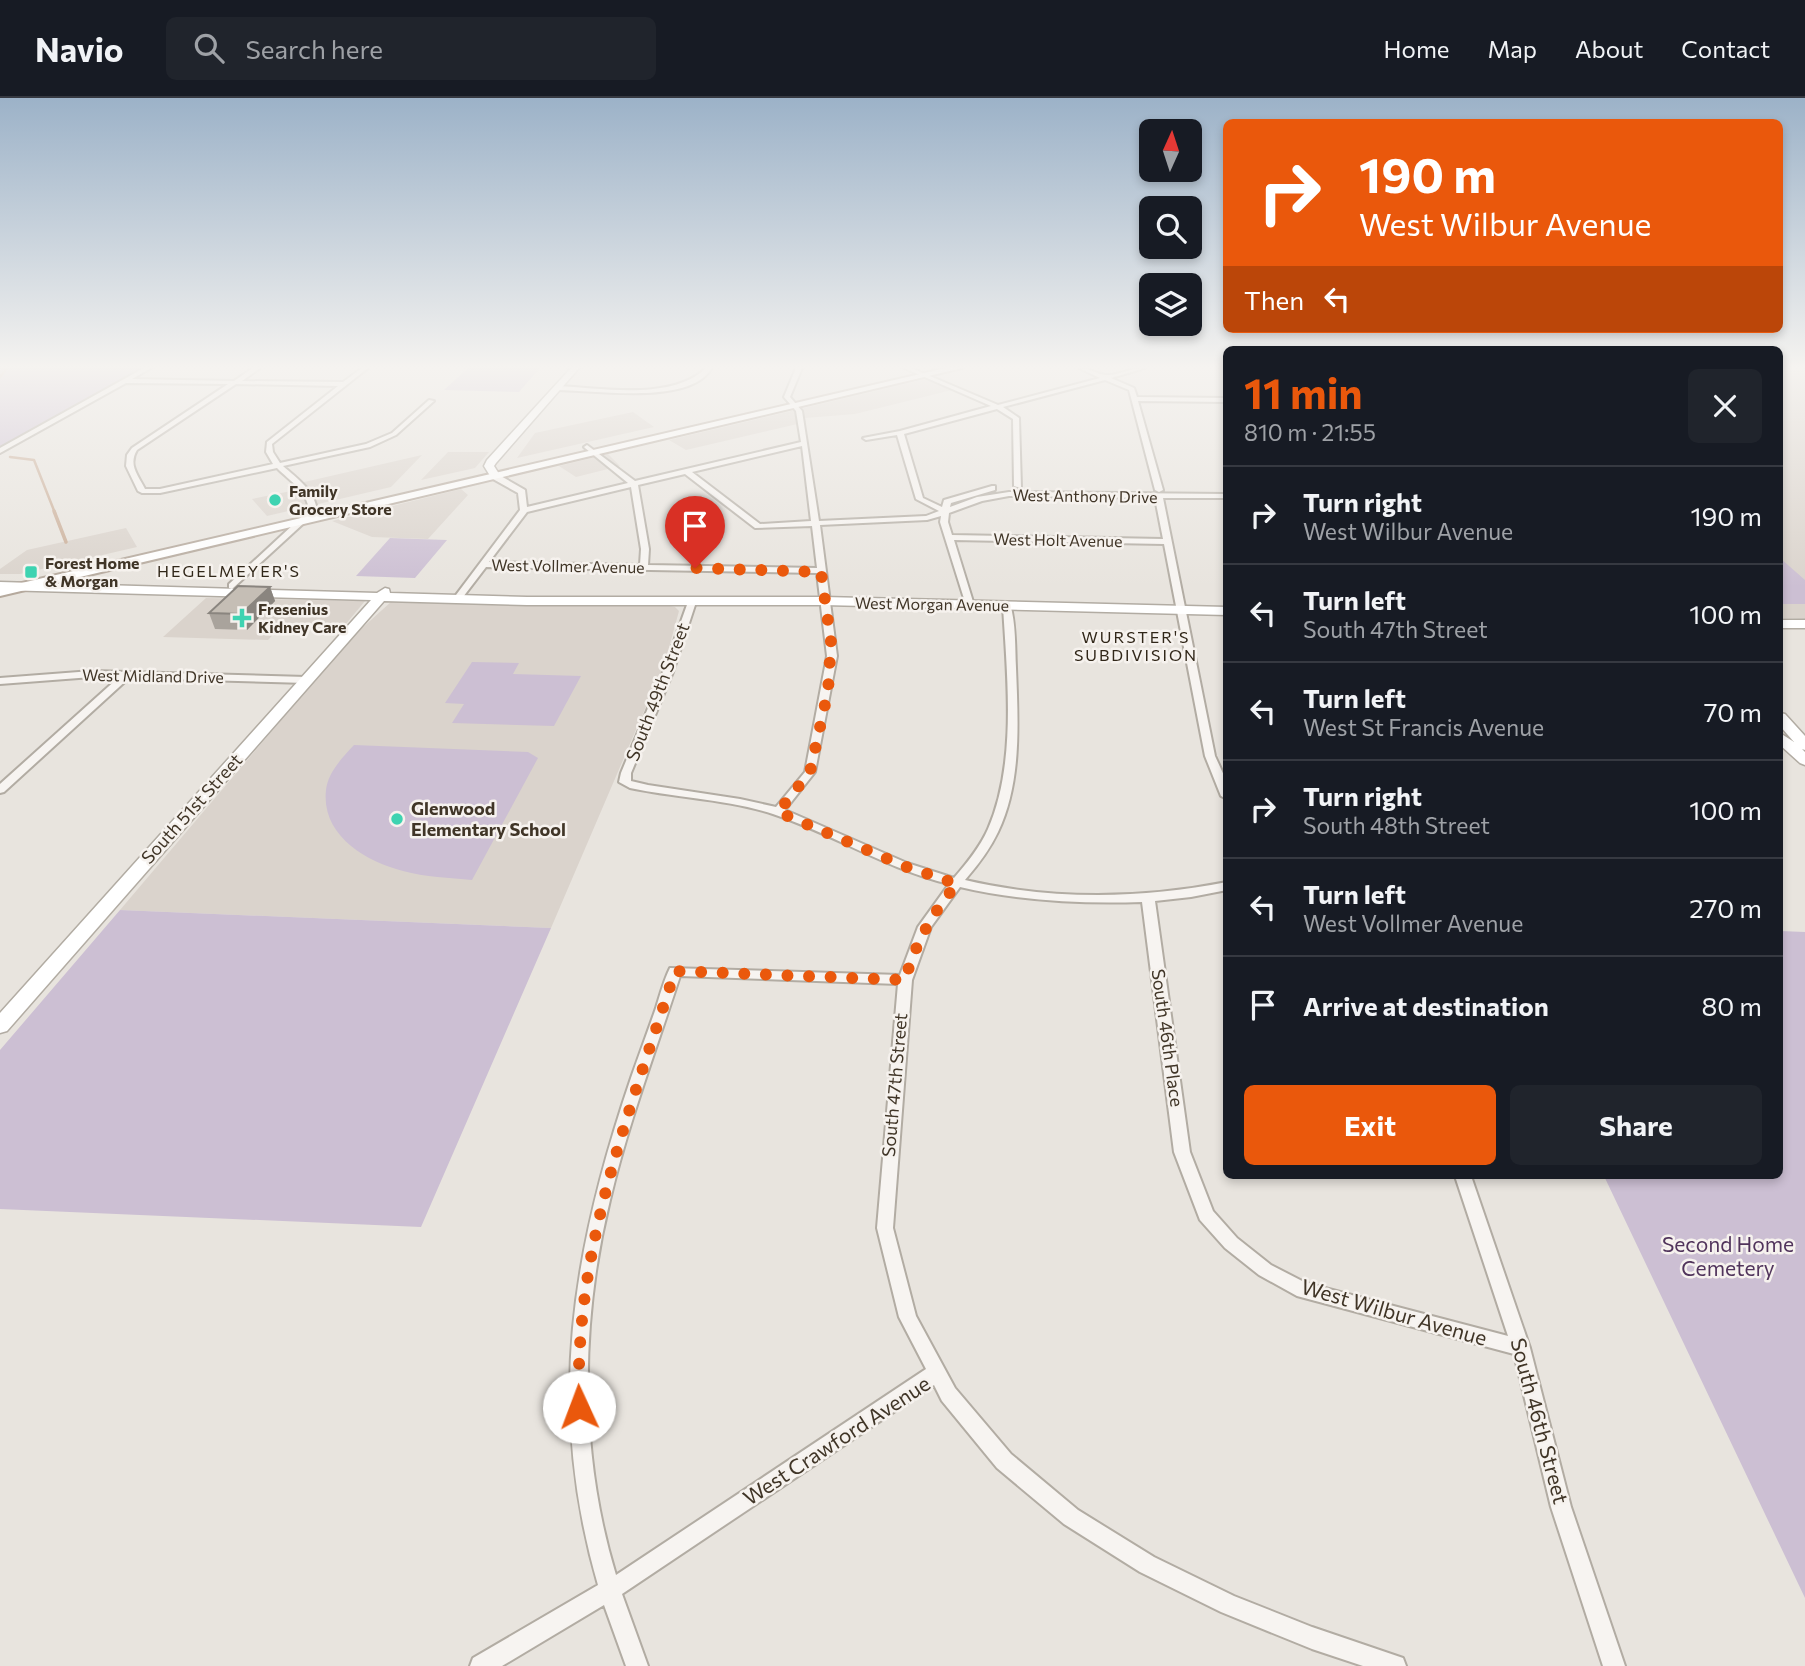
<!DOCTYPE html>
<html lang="en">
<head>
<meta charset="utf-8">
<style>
	body { margin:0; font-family:Commissioner,sans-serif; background:#20242c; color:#f1f3f6; height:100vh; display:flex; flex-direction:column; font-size:26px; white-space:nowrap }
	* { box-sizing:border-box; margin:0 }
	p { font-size:23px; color:#9ea1a6 }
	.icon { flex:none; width:38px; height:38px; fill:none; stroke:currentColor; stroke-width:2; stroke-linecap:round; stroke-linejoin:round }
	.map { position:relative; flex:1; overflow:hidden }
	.panel { position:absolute; left:1223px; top:248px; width:560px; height:833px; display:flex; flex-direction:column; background:#171b24; border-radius:10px; box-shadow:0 4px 10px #0003 }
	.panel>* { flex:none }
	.guide { position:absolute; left:1223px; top:21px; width:560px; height:214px; border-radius:10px; box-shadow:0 4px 10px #0003; background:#ea580c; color:#fff; overflow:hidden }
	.needle { width:46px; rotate:3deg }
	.buttons { position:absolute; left:1139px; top:21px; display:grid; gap:14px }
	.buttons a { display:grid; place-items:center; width:63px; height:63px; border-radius:10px; background:#171b24; box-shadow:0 4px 10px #0003; font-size:35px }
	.pin { position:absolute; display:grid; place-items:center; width:60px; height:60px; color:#fff; margin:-72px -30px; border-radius:50% 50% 50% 0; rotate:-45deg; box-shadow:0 0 7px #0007 }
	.pin .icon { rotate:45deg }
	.me { position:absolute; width:77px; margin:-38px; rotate:358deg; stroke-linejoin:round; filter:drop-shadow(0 0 5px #0008) }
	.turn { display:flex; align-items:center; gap:24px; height:147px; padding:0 21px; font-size:32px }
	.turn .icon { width:91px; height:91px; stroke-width:2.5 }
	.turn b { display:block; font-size:49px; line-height:60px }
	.then { display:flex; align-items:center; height:66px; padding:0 21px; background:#0003; gap:14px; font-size:26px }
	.round { display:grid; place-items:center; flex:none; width:74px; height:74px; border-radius:10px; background:#20242c }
	.summary { display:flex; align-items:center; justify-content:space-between; height:119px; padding:0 21px }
	h1 { font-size:42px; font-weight:700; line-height:52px; color:#ea580c }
	.button { display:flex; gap:14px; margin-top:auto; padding:14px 21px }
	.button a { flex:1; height:80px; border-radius:10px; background:#ea580c; color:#fff; font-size:28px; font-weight:700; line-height:80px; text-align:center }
	.button a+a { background:#20242c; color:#f1f3f6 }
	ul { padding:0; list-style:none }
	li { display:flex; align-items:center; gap:21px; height:98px; padding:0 21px; border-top:2px solid #363941 }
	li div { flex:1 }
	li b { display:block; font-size:26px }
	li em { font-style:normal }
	header { display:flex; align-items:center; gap:42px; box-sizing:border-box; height:98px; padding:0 35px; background:#171b24; border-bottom:2px solid #363941 }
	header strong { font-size:33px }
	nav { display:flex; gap:38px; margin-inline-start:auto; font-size:24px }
	.search { width:490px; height:63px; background:#20242c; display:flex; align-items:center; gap:18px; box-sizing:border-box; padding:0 24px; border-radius:10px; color:#9ea1a6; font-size:26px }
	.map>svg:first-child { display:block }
</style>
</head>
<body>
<header>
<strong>Navio</strong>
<div class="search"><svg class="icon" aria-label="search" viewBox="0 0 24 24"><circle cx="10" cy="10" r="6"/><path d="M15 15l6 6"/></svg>Search here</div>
<nav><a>Home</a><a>Map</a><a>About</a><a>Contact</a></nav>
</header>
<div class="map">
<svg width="1805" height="1568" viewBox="0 0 1805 1568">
	<rect width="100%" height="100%" fill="#e8e4de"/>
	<path fill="#dad3cc" d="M1780 271 1805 272V521L1780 520Z
		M934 279 960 290 855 316 805 320 806 324 686 352 669 342Z
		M633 314 654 329 517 360 535 335Z
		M448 354H489L475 370 421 382Z
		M608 356 620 368 576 379 559 368Z
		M422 357 391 389 267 418 252 401 291 393 287 388Z
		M461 391 468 397 428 441 372 439 332 423Z
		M126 430 137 449 20 476H0V471L27 452Z
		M206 500 365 503 345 527 284 525 268 542 163 539Z
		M392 503 664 507 675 509 679 513 665 564 551 830 120 812 350 541Z"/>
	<path fill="#ccbfd3" d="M0 270H142L0 350Z
		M468 270H540L519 294 444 292Z
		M390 440 447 442 415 480 356 478Z
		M1780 460 1805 482V506H1780Z
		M472 564 519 565 513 576 581 578 554 628 452 625 464 606 445 605Z
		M354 647 528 654 538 660 472 782C450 780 425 779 403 773 365 763 321 737 326 692 328 674 343 659 354 647Z
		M120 812 551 830 421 1129 0 1111V952Z
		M1780 833 1805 834V1500L1604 1078H1780Z"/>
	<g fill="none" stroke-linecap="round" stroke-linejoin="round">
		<path stroke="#caae98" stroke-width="2.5" d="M0 279 7 270
			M10 359 34 362 55 415"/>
		<path stroke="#caae98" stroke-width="3.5" d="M54 413 66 444"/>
		<defs>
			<path id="street" d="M144 270H151L132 281 234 283 253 270H260L242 283 343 284 362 270H368L272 346 273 354 280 365 366 346 392 335 429 302 434 303 396 337 370 349 283 368C298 381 315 393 317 413L232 491 229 490V486L309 412C307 393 290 383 277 370L160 395H142L138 393 126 368 127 357 132 350 228 286 126 285 0 355V350ZM236 286 338 288 267 344 266 354 273 366 160 391H145C138 377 128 367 137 352Z
				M706 270H712C709 274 705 279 700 282 669 303 595 293 558 292L555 290 558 288C602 290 672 303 706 270Z
				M796 270H802L790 299 802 313 819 423 926 418 939 413 916 401 897 337 866 342 863 340 900 333 991 308 904 270H911L998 307 1100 280 1079 270C1090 270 1099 278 1109 277 1121 276 1132 270 1145 270L1111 280 1134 290 1137 299 1227 300V304L1138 303 1163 392 1159 394 1155 392 1129 292 1105 282 1003 309 1019 320 1021 390 1014 388 1013 321 997 311 904 336 923 400 942 409 944 402 992 388H995V392L951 405 950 409 977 399 1009 394 1227 396V400H1163L1215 658 1227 684V701L1221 698 1205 658 1164 446 954 442 974 507 970 510 966 507 940 424 941 418 927 422 820 427 837 558 815 674 785 712 907 765 954 780C967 765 980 749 988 731 1017 665 1007 578 1003 508L1010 506C1016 525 1015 550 1016 570 1018 623 1022 684 998 734 990 751 978 767 965 782 1051 802 1141 801 1227 784V792L1191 799 1155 803 1190 1054 1213 1113 1237 1140 1271 1167 1306 1185 1508 1238 1455 1078H1471L1530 1250 1571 1409 1625 1568H1603L1551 1409 1514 1256 1297 1198 1259 1177 1225 1150 1200 1122 1174 1054 1142 804C1081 806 1020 803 960 789L931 829 912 882 893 1130 916 1218 955 1290 1011 1356 1078 1412 1154 1459 1234 1498 1312 1529 1403 1560 1406 1568H1363L1312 1551 1221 1514 1140 1474 1064 1426 997 1370 942 1303 934 1287 622 1496 648 1568H626L604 1507 502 1568H470L473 1560 598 1487C546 1308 572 1153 631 980 639 957 648 933 656 910 660 897 664 882 670 870L900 877 918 829 949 786C887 771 833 736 773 716 727 701 677 700 630 690L619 684 621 675 663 574 688 504 692 501 696 504 673 574 631 675V683L648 687 740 701 776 709 805 674 827 558 817 475 486 469 463 499 456 497 520 412 518 395 493 381V377H499L525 392 527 409 628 385 585 350 584 349 587 347 635 383 801 344 796 313 784 299ZM802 348 811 423 760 426 692 374ZM685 376 755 430 812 428 817 470 648 467 649 451 638 387ZM631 389 641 451 640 467 489 464 527 414ZM1009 398 1155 400 1163 441 952 437 948 424 949 415 982 403ZM680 878 898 886 877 1130 899 1219 926 1271 616 1477C579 1356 580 1224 610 1102 628 1026 656 952 680 878Z
				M92 573 306 579 311 582 306 585 129 580 4 694 0 695V686L118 580 92 579 0 586V580Z"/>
			<path id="secondary" d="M571 270H579L496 365 494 368 501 379 492 381 484 368 487 362Z
				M0 484 377 495 385 490 389 491 390 495 527 499H824L1227 509V517L824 507H527L384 503 7 933 0 935V915L371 502 0 492Z
				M1780 522H1805V530H1780Z
				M1780 615 1785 616 1805 638V652L1802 651 1805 654V667L1800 665 1780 647V635L1794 644 1780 628Z"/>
			<path id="primary" d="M946 270H962L0 498V490Z"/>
		</defs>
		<use href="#street" stroke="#b2aca3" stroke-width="4"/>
		<use href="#secondary" stroke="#b2aca3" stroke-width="3"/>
		<use href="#primary" stroke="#b5a99d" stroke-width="4"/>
		<use href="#street" fill="#f7f4f1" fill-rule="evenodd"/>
		<use href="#secondary" fill="#fff" fill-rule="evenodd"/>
		<use href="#primary" fill="#fff" fill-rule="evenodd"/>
	</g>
	<path fill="#a9a39c" d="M270 489 275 503 247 532 215 531 209 515Z"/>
	<path fill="#8a857f" d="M270 489 275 503 247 532 241 516Z"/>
	<path fill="#c5beb5" stroke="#8a857f" stroke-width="2" d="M238 488 270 489 241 516 209 515Z"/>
	<linearGradient id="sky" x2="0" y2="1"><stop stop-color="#9cb2c8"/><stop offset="0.55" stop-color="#f5f3f0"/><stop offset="1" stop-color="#f5f3f0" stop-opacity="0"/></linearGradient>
	<rect width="1805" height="489" fill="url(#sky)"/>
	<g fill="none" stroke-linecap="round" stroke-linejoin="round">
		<path stroke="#ea580c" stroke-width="12" stroke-dasharray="0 21.6" d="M579 1309C574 1151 628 1020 675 873L905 882C916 844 932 816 957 786L904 768 778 714 810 674 828 593 831 544 821 474 695 470"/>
	</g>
	<g fill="#3ed3b1" stroke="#f6f2ee" stroke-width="2.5">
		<circle cx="275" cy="402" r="7"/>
		<rect x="24" y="467" width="14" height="14" rx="3.5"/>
		<path d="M238.5 509.5h7v7h7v7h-7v7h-7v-7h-7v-7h7z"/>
		<circle cx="397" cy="721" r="7"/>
	</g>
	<g text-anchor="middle" stroke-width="5" stroke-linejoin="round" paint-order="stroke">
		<g font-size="16" font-weight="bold" fill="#403527" stroke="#f6f2ee" text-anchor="start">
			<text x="289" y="399">Family<tspan x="289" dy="18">Grocery Store</tspan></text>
			<text x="45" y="471">Forest Home<tspan x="45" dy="18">&amp; Morgan</tspan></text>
			<text x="258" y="517">Fresenius<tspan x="258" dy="18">Kidney Care</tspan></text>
		</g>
		<g font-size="16" fill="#403527" stroke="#f6f2ee">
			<text transform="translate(1085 398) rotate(1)" y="6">West Anthony Drive</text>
			<text transform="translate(1058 442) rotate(1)" y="6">West Holt Avenue</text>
			<text transform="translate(568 468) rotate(1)" y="6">West Vollmer Avenue</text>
			<text transform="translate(932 506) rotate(1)" y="6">West Morgan Avenue</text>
			<text transform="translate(153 578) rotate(1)" y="6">West Midland Drive</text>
		</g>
		<g font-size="16" letter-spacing="2" fill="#312719" stroke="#f6f2ee">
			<text x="229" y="479">HEGELMEYER'S</text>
			<text x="1136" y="545">WURSTER'S<tspan x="1136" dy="18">SUBDIVISION</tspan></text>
		</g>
		<g font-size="18" fill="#403527" stroke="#f6f2ee">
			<text transform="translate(658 594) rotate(-69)" y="6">South 49th Street</text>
			<text transform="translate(192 711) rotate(-48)" y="6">South 51st Street</text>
			<text transform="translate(1167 940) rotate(82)" y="6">South 46th Place</text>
			<text transform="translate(895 987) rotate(-85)" y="6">South 47th Street</text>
		</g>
		<g font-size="18" font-weight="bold" fill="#403527" stroke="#f6f2ee" text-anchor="start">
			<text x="411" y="717">Glenwood<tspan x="411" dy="21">Elementary School</tspan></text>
		</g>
		<g font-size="21" fill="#51345c" stroke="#f6f2ee">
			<text x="1728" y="1154">Second Home<tspan x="1728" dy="24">Cemetery</tspan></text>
		</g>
		<g font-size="21" fill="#403527" stroke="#f6f2ee">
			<text transform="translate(1394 1215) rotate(16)" y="7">West Wilbur Avenue</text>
			<text transform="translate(1539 1323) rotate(75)" y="7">South 46th Street</text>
			<text transform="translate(837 1343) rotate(-33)" y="7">West Crawford Avenue</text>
		</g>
	</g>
</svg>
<div class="buttons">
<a><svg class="needle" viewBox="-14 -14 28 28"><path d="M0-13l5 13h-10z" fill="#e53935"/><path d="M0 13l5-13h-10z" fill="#9ea1a6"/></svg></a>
<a><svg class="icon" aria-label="search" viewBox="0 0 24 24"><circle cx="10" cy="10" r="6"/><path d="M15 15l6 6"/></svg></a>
<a><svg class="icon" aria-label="layers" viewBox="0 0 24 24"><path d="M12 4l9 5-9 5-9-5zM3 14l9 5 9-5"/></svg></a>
</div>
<div class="pin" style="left:695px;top:470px;background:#d93025"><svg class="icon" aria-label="arrive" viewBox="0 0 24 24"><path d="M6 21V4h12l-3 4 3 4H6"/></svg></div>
<svg class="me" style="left:579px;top:1309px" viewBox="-20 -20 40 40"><circle r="19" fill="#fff"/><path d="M0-13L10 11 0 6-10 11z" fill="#ea580c"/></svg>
<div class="guide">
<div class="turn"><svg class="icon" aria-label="right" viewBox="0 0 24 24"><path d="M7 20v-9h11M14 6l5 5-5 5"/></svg><div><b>190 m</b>West Wilbur Avenue</div></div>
<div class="then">Then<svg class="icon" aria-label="left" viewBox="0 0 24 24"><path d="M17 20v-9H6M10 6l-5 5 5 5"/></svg></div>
</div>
<section class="panel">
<div class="summary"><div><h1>11 min</h1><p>810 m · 21:55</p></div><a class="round"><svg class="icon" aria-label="close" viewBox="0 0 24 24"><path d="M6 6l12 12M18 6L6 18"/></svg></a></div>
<ul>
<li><svg class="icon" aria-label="right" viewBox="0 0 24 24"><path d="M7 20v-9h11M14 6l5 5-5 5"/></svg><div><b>Turn right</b><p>West Wilbur Avenue</p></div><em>190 m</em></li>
<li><svg class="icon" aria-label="left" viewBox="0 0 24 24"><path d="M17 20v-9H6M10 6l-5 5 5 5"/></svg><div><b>Turn left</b><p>South 47th Street</p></div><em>100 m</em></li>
<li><svg class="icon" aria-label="left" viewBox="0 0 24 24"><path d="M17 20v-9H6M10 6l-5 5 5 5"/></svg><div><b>Turn left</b><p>West St Francis Avenue</p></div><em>70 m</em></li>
<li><svg class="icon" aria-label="right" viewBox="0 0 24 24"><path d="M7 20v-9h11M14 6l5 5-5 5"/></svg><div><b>Turn right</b><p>South 48th Street</p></div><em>100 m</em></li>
<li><svg class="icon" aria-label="left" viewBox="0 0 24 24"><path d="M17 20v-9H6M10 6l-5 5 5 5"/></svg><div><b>Turn left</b><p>West Vollmer Avenue</p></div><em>270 m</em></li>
<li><svg class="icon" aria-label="arrive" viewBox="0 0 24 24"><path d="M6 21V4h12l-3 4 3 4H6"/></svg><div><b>Arrive at destination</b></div><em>80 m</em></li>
</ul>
<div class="button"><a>Exit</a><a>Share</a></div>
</section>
</div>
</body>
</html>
